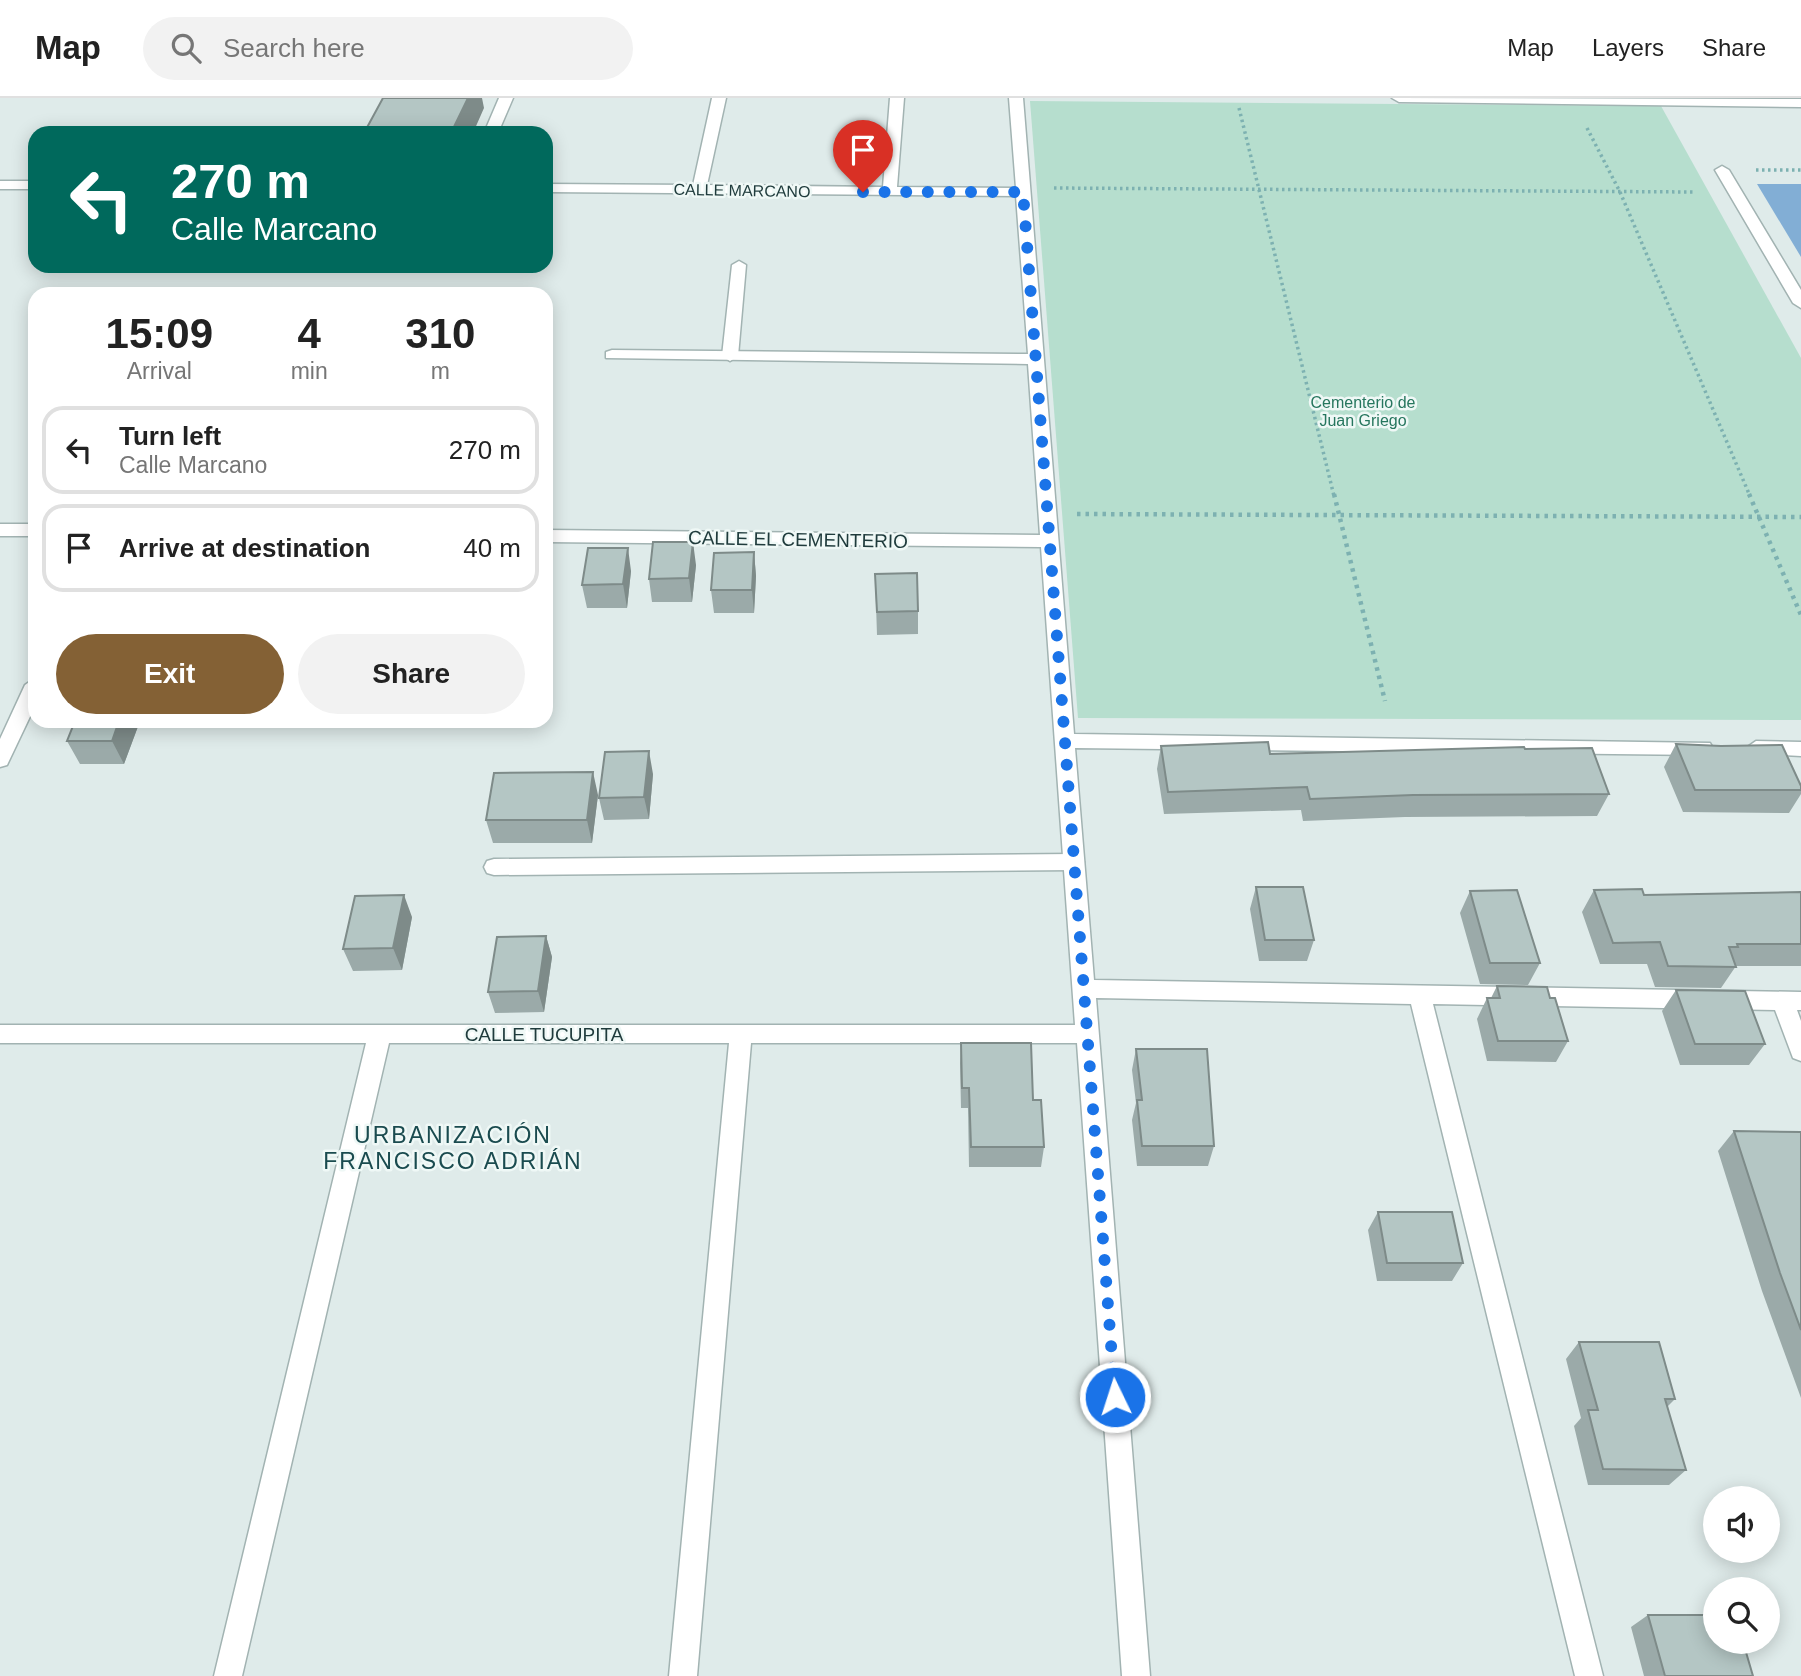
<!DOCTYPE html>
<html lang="en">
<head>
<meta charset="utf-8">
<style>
	body { margin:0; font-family:Arial,sans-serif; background:#f2f2f2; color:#222; height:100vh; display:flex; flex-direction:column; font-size:26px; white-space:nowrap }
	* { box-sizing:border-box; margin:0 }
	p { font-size:23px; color:#767676 }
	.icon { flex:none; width:38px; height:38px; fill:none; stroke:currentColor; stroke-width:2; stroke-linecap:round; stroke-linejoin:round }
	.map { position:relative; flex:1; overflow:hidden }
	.panel { position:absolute; left:28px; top:189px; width:525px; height:441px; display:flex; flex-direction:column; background:#fff; border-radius:21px; box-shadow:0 4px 18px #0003 }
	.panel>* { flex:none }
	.guide { position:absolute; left:28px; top:28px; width:525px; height:147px; border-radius:21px; box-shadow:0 4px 18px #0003; background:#00695c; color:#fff; overflow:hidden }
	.controls { position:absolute; left:1703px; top:1388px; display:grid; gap:14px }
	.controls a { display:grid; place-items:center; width:77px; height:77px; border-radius:50%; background:#fff; box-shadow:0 4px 18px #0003; font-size:35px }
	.pin { position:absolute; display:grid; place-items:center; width:60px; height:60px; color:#fff; margin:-72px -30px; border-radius:50% 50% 50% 0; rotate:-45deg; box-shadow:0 0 7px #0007 }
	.pin .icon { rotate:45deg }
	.me { position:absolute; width:77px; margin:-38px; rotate:356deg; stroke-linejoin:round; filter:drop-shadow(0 0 5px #0008) }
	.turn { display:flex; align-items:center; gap:24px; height:147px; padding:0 28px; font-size:32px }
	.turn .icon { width:91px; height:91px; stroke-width:2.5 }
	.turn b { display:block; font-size:49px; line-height:60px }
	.eta { display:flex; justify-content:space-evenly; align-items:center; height:119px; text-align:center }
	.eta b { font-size:42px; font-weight:700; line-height:49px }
	.cta { display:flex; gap:14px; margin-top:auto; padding:14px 28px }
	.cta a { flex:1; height:80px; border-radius:42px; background:#846135; color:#fff; font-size:28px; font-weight:700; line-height:80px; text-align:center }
	.cta a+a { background:#f2f2f2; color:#222 }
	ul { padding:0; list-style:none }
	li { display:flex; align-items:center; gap:21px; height:88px; margin:0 14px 10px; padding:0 14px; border:4px solid #e0e0e0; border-radius:21px }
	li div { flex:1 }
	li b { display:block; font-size:26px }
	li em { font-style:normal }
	header { display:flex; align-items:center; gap:42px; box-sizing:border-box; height:98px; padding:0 35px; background:#fff; border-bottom:2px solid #e0e0e0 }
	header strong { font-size:33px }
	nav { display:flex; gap:38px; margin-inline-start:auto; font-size:24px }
	.search { width:490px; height:63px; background:#f2f2f2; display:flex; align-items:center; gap:18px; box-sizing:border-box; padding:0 24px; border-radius:38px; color:#767676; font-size:26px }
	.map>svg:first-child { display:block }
</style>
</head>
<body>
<header>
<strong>Map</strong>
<div class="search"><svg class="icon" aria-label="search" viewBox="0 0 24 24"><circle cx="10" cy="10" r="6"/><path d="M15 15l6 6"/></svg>Search here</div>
<nav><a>Map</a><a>Layers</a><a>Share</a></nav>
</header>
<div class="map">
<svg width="1801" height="1578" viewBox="0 0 1801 1578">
	<rect width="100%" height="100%" fill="#dfebea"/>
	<path fill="#b6dece" d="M1030 3 1661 8 1801 260V622L1078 620Z"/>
	<path fill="#82aed5" d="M1757 86H1801V159Z"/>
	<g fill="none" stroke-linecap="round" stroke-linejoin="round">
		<defs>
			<path id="service" d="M1722 68 1729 72 1801 192V210L1793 205 1715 72Z
				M739 163 746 167 738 258 730 263 722 258 732 167Z
				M1074 756 1081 758 1084 764 1081 770 1074 772 494 777 487 775 484 769 487 763 494 761Z"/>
			<path id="minor" d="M499 0H513L498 35H484Z
				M712 0H726L707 87 883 89 890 0H904L897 89 1016 90 1009 0H1023L1074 636 1710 645 1713 650 1703 657 1075 650 1094 882 1801 894V912H1797L1801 923V963L1793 960 1775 912 1433 906 1603 1578H1575L1411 906 1096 900 1150 1578H1122L1077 945H751L697 1578H669L729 945H389L242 1578H214L366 945H0V927H1075L1041 449 546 444V432L1040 437 1028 266 606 260V254L612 252 1028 256 1016 98 546 94V86L693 87Z
				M1392 0 1801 1V9L1399 4Z
				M0 83H35V91H0Z
				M0 426H35V438H0Z
				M35 580V608L7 667 0 669V641L25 587Z
				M1756 643 1801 644V658L1749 655 1746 650Z"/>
		</defs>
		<use href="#service" stroke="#a2b3b2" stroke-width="3"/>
		<use href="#minor" stroke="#a2b3b2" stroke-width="3"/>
		<path stroke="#7db1b1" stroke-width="3.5" stroke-dasharray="2.5 3.5" stroke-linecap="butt" d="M1239 10 1334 398
			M1587 30 1620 94 1750 398
			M1756 72H1801
			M1054 90 1694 94"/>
		<path stroke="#7db1b1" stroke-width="4.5" stroke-dasharray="3.5 5" stroke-linecap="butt" d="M1334 396 1385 603
			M1749 396 1801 517
			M1077 416 1801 419"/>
		<use href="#service" fill="#fff" fill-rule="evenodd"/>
		<use href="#minor" fill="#fff" fill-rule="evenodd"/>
	</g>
	<path fill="#9baaa9" d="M754 454 756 478 754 515H714L711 492Z
		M696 467 692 504H652L649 481Z
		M631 473 627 510H587L582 487Z
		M875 476 918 513V536L877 537Z
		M75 623H140L124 666H80L67 643Z
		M1676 646 1801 688V696L1789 715 1683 714 1664 669Z
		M1161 648 1270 656 1525 651 1609 696 1597 718 1405 719 1303 723 1301 712 1164 716 1157 671Z
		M653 676 649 721 604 722 599 700Z
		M598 697 592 745H493L486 722Z
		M1256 789 1314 842 1307 863H1259L1250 811Z
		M1594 792 1644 797 1801 794V868H1736L1721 890 1655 889 1647 866H1600L1582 814Z
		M1470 793 1540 865 1528 887 1480 886 1460 815Z
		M412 819 402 872 353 873 343 851Z
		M546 838 552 859 544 914 495 915 488 894Z
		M1497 888 1550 900 1568 943 1556 964 1487 963 1477 921 1487 900H1491Z
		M1676 892 1765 946 1749 967H1680L1662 913Z
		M961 945 1033 1002 1044 1049 1041 1069H969L968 1010H961L960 965Z
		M1136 951 1214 1048 1208 1068H1137L1132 1022 1136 1005 1132 972Z
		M1734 1033 1801 1034V1300L1762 1193 1718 1053Z
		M1378 1114 1463 1165 1452 1183H1377L1368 1132Z
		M1579 1244 1675 1301 1667 1309 1686 1372 1669 1387H1588L1574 1328 1581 1320 1566 1261Z
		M1648 1517 1753 1578H1644L1631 1529Z"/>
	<path fill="#7e8b89" d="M468 0H482L484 10 473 35H451Z
		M693 444 696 467 692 504 689 480Z
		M628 450 631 473 627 510 623 486Z
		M754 454 756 478 754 515 752 492Z
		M119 623H140L124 666 112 643Z
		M649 653 653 676 649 721 644 699Z
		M593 674 598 697 592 745 587 722Z
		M404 797 412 819 402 872 393 850Z
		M546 838 552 859 544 914 538 893Z"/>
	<path fill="#b4c6c4" stroke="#7e8b89" stroke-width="2" d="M383 0H468L451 35H364Z
		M653 444H693L689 480 649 481Z
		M588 450H628L623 486 582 487Z
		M754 454 752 492H711L714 455Z
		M917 475 918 513 877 514 875 476Z
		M75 623H119L112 643H67Z
		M1268 644 1270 656 1524 649 1525 651 1592 650 1609 696 1413 697 1310 701 1307 689 1168 694 1161 648Z
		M1676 646 1721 648 1782 647 1801 688V692H1695Z
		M649 653 644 699 599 700 605 654Z
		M593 674 587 722H486L494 675Z
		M1256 789H1303L1314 842H1265Z
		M1642 791 1644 797 1801 794V846H1737L1738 849H1729L1736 869 1668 868 1660 844 1613 845 1594 792Z
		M1517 792 1540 865H1490L1470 793Z
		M404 797 393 850 343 851 355 798Z
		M546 838 538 893 488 894 497 839Z
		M1497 888 1547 889 1550 900H1555L1568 943H1498L1487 900H1500Z
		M1676 892 1745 893 1765 946H1695Z
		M961 945H1031L1033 1002H1041L1044 1049H971L969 990H962Z
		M1136 951H1207L1214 1048H1142L1137 1002H1142Z
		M1734 1033 1801 1034V1232L1780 1175Z
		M1378 1114H1452L1463 1165H1387Z
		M1579 1244H1659L1675 1301H1665L1686 1372 1603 1371 1588 1312H1598Z
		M1648 1517H1715V1544H1743L1753 1578H1665Z"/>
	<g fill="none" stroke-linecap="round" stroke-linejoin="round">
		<path stroke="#1a73e8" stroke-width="12" stroke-dasharray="0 21.6" d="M863 94H1023L1115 1299"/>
	</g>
	<g text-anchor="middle" stroke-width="5" stroke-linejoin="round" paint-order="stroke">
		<g font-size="16" fill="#1f3b3c" stroke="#eff8f6">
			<text transform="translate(742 92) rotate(1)" y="6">CALLE MARCANO</text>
		</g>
		<g font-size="16" fill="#26765e" stroke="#eff8f6">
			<text x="1363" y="310">Cementerio de<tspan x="1363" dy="18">Juan Griego</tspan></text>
		</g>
		<g font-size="19" fill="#1f3b3c" stroke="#eff8f6">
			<text transform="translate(798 441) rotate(1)" y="7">CALLE EL CEMENTERIO</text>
			<text x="544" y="943">CALLE TUCUPITA</text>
		</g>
		<g font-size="23" letter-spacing="2" fill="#1a4b4f" stroke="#eff8f6">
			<text x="453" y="1045">URBANIZACIÓN<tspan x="453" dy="26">FRANCISCO ADRIÁN</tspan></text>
		</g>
	</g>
</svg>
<div class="controls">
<a><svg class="icon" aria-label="sound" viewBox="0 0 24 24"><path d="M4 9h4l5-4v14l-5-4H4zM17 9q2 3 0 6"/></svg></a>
<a><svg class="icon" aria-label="search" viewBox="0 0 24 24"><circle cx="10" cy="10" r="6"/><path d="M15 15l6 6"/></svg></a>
</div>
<div class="pin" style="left:863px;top:94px;background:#d93025"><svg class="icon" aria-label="arrive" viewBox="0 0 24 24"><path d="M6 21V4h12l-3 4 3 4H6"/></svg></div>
<svg class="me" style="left:1115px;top:1299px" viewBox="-20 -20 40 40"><circle r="17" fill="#1a73e8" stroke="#fff" stroke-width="3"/><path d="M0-11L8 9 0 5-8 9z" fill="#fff"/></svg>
<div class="guide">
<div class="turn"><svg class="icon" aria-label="left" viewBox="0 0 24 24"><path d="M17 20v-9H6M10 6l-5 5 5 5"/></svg><div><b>270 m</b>Calle Marcano</div></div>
</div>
<section class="panel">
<div class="eta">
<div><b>15:09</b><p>Arrival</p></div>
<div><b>4</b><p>min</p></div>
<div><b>310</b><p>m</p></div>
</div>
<ul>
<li><svg class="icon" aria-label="left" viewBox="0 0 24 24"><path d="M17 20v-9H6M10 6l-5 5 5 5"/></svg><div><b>Turn left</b><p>Calle Marcano</p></div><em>270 m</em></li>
<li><svg class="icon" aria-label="arrive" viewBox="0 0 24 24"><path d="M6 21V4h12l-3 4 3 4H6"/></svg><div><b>Arrive at destination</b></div><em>40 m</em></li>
</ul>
<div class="cta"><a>Exit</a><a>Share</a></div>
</section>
</div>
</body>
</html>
